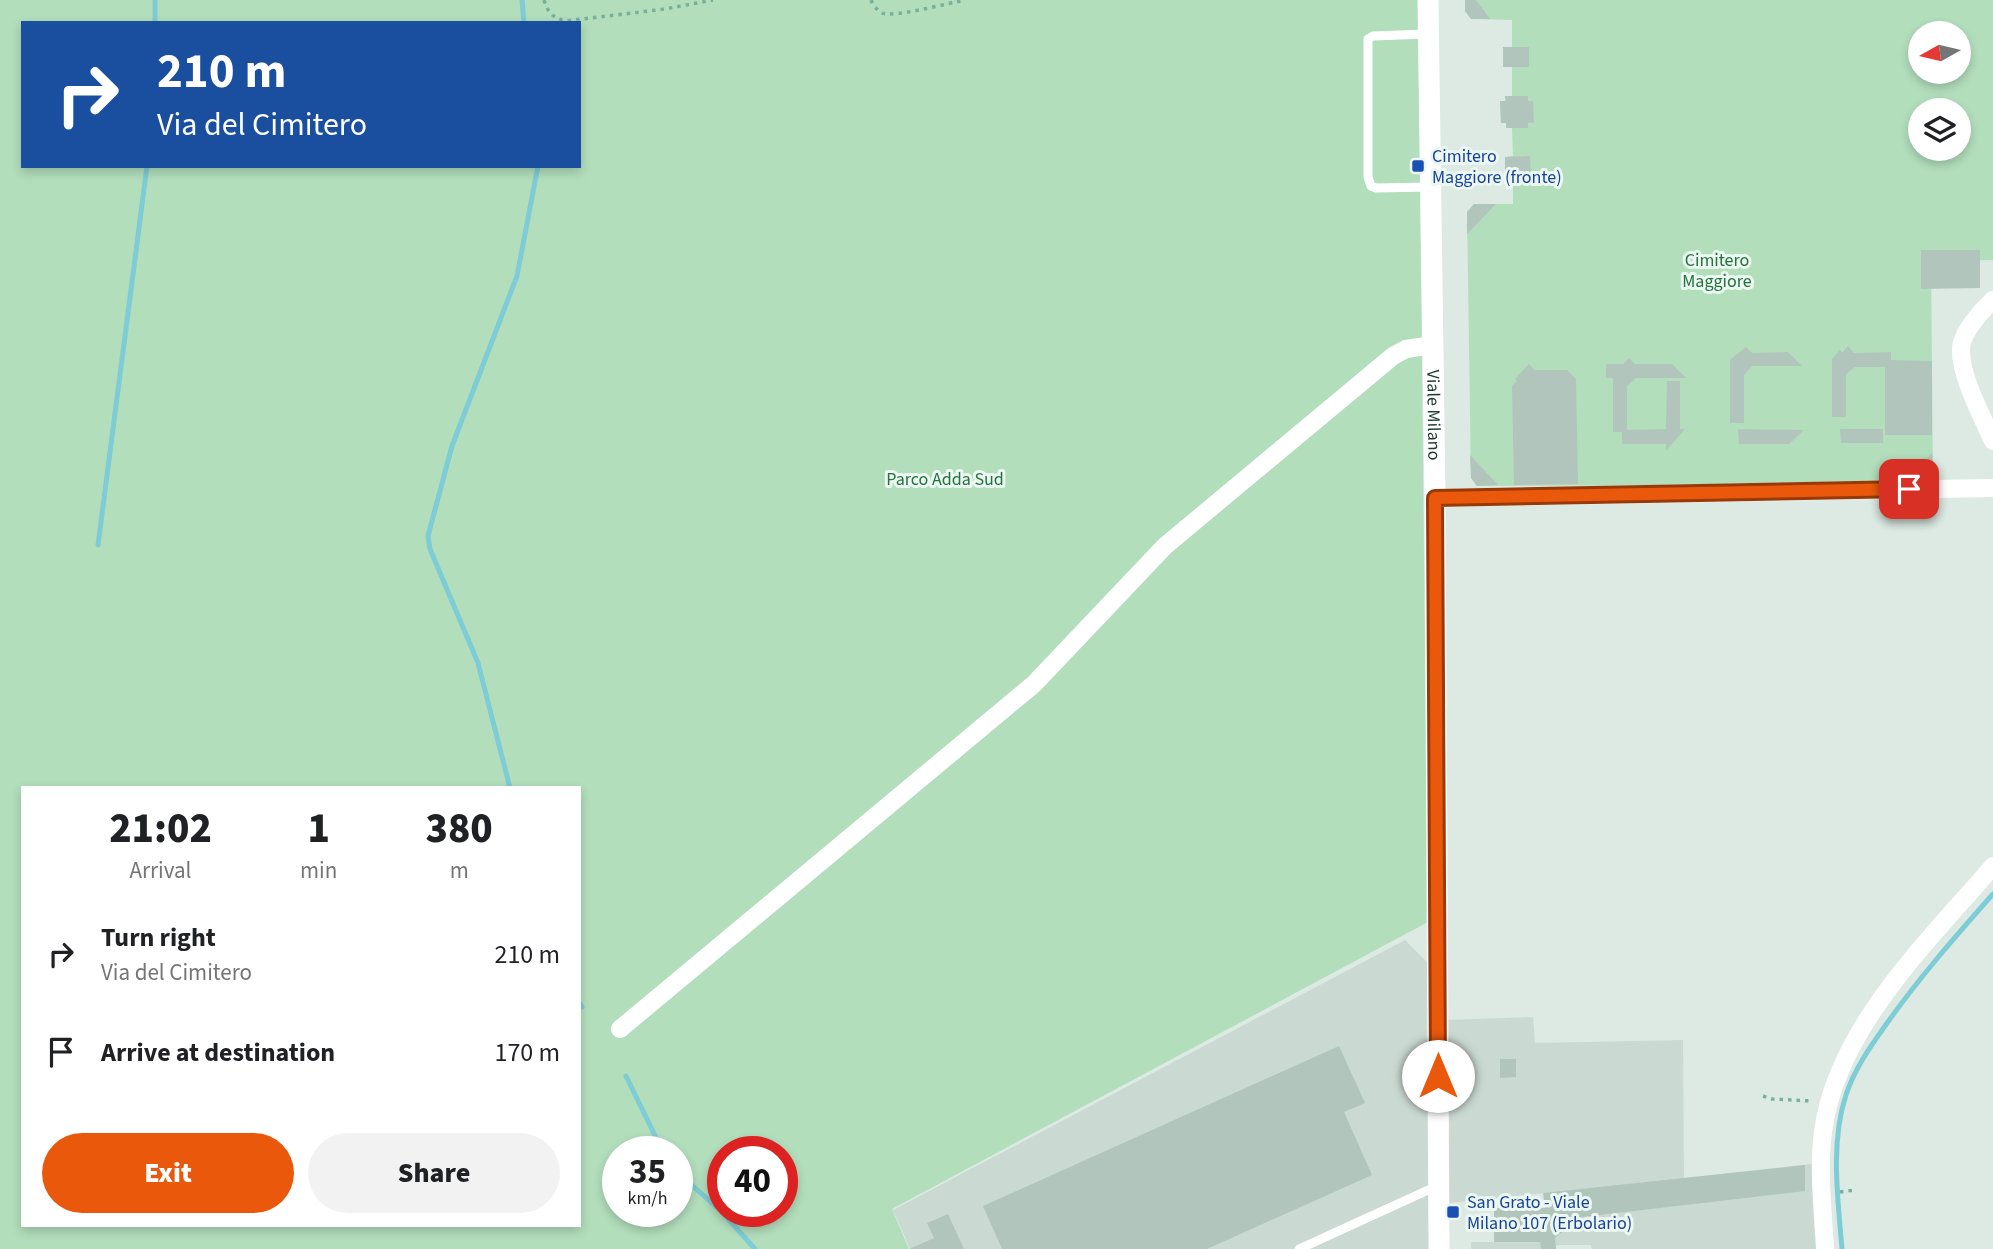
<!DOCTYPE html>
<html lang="en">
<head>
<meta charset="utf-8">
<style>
	body { margin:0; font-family:"Source Sans 3",sans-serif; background:#f2f2f2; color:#202124; height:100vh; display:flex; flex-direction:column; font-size:26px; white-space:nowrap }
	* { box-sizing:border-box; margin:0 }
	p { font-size:23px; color:#757577 }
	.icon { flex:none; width:38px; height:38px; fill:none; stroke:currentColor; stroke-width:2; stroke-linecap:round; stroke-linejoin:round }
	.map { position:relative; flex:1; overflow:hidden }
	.side { position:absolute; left:21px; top:786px; width:560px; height:441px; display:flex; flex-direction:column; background:#fff; border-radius:0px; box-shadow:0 4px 10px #0003 }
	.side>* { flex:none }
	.top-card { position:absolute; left:21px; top:21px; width:560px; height:147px; border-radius:0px; box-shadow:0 4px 10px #0003; background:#1a4fa0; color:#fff; overflow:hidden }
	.needle { width:46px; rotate:262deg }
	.fabs { position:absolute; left:1908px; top:21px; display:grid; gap:14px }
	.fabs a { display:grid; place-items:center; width:63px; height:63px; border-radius:50%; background:#fff; box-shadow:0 4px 10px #0003; font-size:35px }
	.speed { position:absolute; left:602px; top:1136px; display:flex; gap:14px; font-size:35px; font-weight:700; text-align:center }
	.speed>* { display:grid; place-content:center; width:91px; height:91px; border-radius:50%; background:#fff; box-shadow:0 4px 10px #0003; line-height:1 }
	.speed small { font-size:18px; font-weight:400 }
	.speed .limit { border:10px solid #d22; background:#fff; color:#111 }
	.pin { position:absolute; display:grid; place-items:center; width:60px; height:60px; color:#fff; margin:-30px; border-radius:14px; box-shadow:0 4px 10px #0006 }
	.me { position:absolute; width:77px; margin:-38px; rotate:0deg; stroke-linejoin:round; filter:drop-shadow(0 0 5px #0008) }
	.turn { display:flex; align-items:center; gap:24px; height:147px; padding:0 21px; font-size:32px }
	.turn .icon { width:91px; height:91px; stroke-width:2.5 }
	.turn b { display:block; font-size:49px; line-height:60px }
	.eta { display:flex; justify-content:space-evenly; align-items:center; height:119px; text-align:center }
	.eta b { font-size:42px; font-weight:800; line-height:49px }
	.cta { display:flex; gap:14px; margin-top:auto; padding:14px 21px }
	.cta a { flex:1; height:80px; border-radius:42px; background:#ea580c; color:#fff; font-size:28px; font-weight:800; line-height:80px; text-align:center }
	.cta a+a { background:#f2f2f2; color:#202124 }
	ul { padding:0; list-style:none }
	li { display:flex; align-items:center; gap:21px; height:98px; padding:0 21px }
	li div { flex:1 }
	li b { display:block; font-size:26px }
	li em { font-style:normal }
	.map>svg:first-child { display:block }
</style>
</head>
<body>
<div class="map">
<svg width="1993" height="1249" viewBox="0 0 1993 1249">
	<rect width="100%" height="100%" fill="#dceae3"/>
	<path fill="#cadad2" d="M1405 940 1446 981 1445 1020 1533 1017 1535 1043 1683 1040 1684 1178 1820 1163 1824 1249H1592L1591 1245H1559L1541 1249H1471V1242H1522L1559 1235 1562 1233 1556 1192 1438 1204V1249H910L893 1210Z"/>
	<path fill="#b2debc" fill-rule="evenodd" d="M0 0H1418L1428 922 892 1209 909 1249H0ZM23 23H579V166H23ZM23 788H579V1225H23ZM618 1152H677V1211H618ZM723 1152H782V1211H723Z
		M1465 0H1993V260L1931 261 1933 478 1926 484 1477 486 1471 478 1467 212 1474 204H1513V176H1505V157L1513 156 1512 128H1506V123H1501L1500 101H1505V96H1512V67H1503L1512 47V20L1471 19 1465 11ZM1920 33H1958V72H1920ZM1920 110H1958V149H1920Z"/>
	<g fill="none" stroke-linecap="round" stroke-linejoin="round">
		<path stroke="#7eccd5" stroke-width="5" d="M155 0V23
			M522 0 524 23
			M98 545 147 166
			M510 788 478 663 430 549 428 536 452 446 517 276 538 166
			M579 1002 582 1007
			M626 1076 663 1152
			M677 1172 721 1211 755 1249
			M1842 1249C1838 1200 1830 1143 1846 1095 1854 1070 1870 1047 1885 1026 1918 979 1955 937 1993 894"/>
	</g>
	<path fill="#b1c5bc" d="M1465 0H1476L1490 19H1471L1465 11Z
		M1503 47H1529V67H1503Z
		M1505 96H1528V101H1533L1534 123H1528V128H1506V123H1501L1500 101H1506Z
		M1530 156 1531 176H1505V157Z
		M1474 204H1496L1467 234V212Z
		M1921 250H1980V288L1921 289Z
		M1848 346 1854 353 1891 352V360L1932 361V435H1885V367H1855L1846 374V417H1832V359L1840 350 1842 353Z
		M1746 347 1752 353 1788 352 1802 366H1752L1744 375V423H1730V360Z
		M1629 358 1635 364H1672L1686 378H1636L1627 386V430L1666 429 1667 381H1680V429H1685L1666 451V444H1622V432H1613V378H1606V364H1623Z
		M1529 364 1535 370H1567L1576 379 1578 484 1514 485 1512 386 1517 381 1515 379Z
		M1738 429 1804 430 1789 444H1739Z
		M1840 429H1883V443H1841Z
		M1932 453 1933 478H1910Z
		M1470 455 1498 485 1477 486 1471 478Z
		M1339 1046 1365 1103 1344 1112 1372 1175 1207 1249H1002L983 1206Z
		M1500 1059H1516V1077L1500 1078Z
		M1805 1165V1191L1582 1217 1555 1238 1556 1249H1541L1540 1242H1494V1208H1545L1543 1193Z
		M948 1214 964 1249H909L934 1238 927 1223Z"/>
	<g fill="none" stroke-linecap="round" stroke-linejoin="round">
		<path stroke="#79b09c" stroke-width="3.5" stroke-dasharray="3.5 5" stroke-linecap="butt" d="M544 0C548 13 553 18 566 21L665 9 713 0
			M871 0C873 5 877 10 882 13 893 18 949 3 965 0
			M1763 1096 1772 1099 1812 1101
			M1840 1192 1855 1190"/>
		<path stroke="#fff" stroke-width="9" d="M1427 34 1373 36 1368 39V177L1371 186 1376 188 1429 187
			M1299 1249 1437 1186"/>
		<path stroke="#fff" stroke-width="18" d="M1993 300C1982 310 1961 333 1961 349 1960 376 1982 416 1993 441
			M1435 498 1993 488
			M620 1029 1034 684 1165 546 1393 356 1406 349 1433 345
			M1825 1249C1823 1211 1818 1170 1823 1132 1836 1029 1928 942 1993 866"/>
		<path stroke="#fff" stroke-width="21" id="s1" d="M1428 0 1435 498 1439 1249"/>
	</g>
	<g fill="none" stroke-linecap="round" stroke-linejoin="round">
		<defs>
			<path id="route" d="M1438 1076 1435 498 1909 489"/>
		</defs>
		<use href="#route" stroke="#983908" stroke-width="18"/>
		<use href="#route" stroke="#ea580c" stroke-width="12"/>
	</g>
	<g fill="#1a4fb4" stroke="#ecf7f1" stroke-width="2.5">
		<rect x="1411" y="159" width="14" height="14" rx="3.5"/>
		<rect x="1446" y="1205" width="14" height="14" rx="3.5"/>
	</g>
	<g text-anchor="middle" stroke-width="6" stroke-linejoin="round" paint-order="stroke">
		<g font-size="18" fill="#164399" stroke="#ecf7f1" text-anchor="start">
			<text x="1432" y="162">Cimitero<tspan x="1432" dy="21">Maggiore (fronte)</tspan></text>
			<text x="1467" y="1208">San Grato - Viale<tspan x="1467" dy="21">Milano 107 (Erbolario)</tspan></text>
		</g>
		<g font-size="18" fill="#24733f" stroke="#ecf7f1">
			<text x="1717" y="266">Cimitero<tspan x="1717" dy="21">Maggiore</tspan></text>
			<text x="945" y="485">Parco Adda Sud</text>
		</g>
		<g font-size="18" fill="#1d3a31" stroke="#ecf7f1">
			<text dy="6" stroke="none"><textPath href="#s1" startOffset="415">Viale Milano</textPath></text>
		</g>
	</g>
</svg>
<div class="fabs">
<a><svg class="needle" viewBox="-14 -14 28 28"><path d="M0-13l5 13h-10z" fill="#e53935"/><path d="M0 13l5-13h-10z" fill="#757577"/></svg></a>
<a><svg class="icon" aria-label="layers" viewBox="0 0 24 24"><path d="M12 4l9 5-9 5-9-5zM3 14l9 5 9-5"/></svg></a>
</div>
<div class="speed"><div>35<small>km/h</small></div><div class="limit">40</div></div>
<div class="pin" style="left:1909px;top:489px;background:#d93025"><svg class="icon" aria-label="arrive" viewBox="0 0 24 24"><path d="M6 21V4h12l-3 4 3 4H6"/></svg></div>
<svg class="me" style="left:1438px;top:1076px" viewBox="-20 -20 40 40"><circle r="19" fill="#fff"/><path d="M0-13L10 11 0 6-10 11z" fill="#ea580c"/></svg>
<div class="top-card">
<div class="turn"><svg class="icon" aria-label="right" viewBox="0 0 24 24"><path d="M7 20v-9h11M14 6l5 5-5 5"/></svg><div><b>210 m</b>Via del Cimitero</div></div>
</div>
<section class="side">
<div class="eta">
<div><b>21:02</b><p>Arrival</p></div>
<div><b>1</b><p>min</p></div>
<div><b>380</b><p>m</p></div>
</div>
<ul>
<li><svg class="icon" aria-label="right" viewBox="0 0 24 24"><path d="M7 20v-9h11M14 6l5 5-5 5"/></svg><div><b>Turn right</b><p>Via del Cimitero</p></div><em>210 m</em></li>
<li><svg class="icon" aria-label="arrive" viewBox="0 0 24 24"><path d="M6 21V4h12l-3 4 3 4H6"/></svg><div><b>Arrive at destination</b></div><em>170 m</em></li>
</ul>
<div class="cta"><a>Exit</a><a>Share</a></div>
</section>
</div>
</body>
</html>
